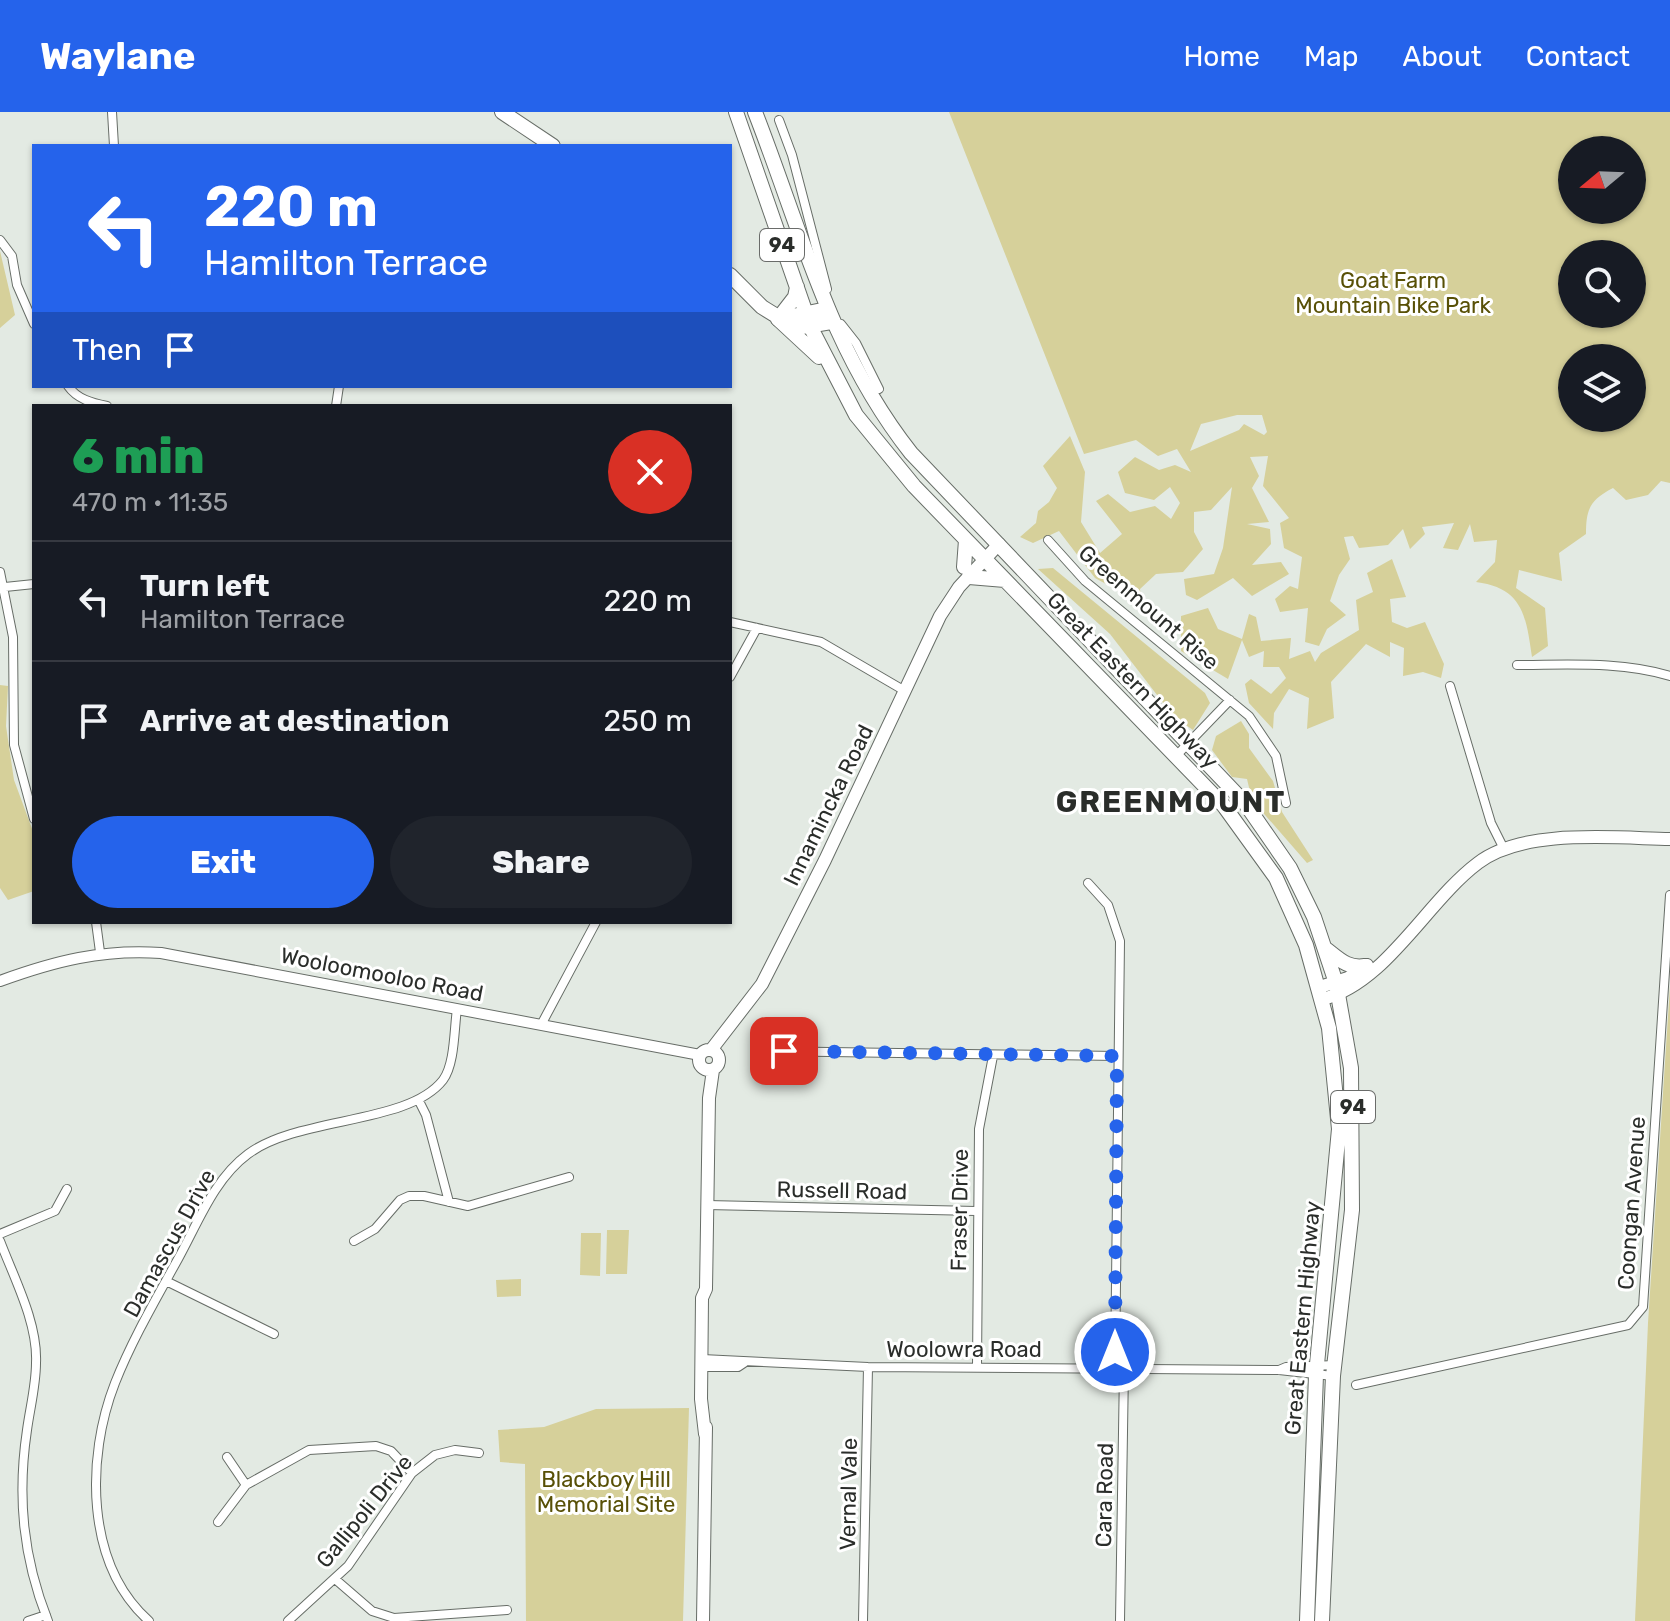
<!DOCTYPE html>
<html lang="en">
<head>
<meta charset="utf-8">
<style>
	body { margin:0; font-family:Rubik,sans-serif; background:#20242c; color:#f1f3f6; height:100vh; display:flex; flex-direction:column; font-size:30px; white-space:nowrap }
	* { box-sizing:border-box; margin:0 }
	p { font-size:26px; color:#9ea1a6 }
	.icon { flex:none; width:44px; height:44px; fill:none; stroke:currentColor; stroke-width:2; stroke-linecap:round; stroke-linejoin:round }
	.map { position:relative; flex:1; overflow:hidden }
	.drawer { position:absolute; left:32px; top:292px; width:700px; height:520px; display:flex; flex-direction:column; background:#171b24; border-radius:0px; box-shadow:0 2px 6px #0004 }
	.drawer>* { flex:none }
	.guide { position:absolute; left:32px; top:32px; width:700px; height:244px; border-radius:0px; box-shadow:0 2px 6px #0004; background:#2563eb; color:#fff; overflow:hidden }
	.needle { width:52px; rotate:251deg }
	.tools { position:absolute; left:1558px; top:24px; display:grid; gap:16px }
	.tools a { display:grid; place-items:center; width:88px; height:88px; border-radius:50%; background:#171b24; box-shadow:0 2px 6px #0004; font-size:40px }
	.pin { position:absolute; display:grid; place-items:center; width:68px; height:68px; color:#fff; margin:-34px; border-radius:16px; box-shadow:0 4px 12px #0006 }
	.me { position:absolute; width:88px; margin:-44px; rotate:0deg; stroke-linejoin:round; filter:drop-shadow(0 0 6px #0008) }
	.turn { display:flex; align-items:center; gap:28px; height:168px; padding:0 40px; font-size:36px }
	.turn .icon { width:104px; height:104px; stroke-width:2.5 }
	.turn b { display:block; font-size:56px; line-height:68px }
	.then { display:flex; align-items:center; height:76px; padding:0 40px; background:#0003; gap:16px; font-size:30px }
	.round { display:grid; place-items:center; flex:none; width:84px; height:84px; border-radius:42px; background:#20242c }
	.head { display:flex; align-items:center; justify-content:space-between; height:136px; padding:0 40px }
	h1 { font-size:48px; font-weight:800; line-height:60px; color:#1e9e55 }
	.primary-button { display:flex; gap:16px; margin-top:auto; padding:16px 40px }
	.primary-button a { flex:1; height:92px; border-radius:48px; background:#2563eb; color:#fff; font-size:32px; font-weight:800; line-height:92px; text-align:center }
	.primary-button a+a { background:#20242c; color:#f1f3f6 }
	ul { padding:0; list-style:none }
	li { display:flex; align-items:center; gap:24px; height:120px; padding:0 40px; border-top:2px solid #363941 }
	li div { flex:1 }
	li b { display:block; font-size:30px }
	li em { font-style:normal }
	header { display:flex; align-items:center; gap:48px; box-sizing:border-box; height:112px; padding:0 40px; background:#2563eb; color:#fff }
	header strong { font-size:38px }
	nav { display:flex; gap:44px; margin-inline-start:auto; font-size:28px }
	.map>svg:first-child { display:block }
</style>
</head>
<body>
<header>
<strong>Waylane</strong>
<nav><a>Home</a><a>Map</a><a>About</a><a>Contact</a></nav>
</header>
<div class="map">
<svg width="1670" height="1509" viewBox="0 0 1670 1509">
	<rect width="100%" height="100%" fill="#e3eae3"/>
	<path fill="#d6d09a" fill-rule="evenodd" d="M949 0H1670V371L1661 369 1648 383 1626 388 1613 376C1590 388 1586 397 1586 422L1559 441 1562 469 1519 458 1516 476 1545 496 1548 534 1532 545C1526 504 1523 476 1476 470L1495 450 1497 428 1474 430 1470 412 1458 438 1443 436 1454 411 1422 415 1425 422 1410 437 1403 417 1388 433 1359 436 1353 424 1344 425 1350 447 1339 463 1330 489 1346 503 1327 517 1319 534 1305 530 1308 496 1280 500 1275 487 1290 474 1298 477 1302 445 1284 436 1280 411 1289 406 1263 374 1268 344 1250 345 1259 364 1252 376 1269 410 1247 412 1270 417 1271 432 1252 453 1281 450 1289 462 1252 484 1233 466 1197 488 1186 483 1184 467 1214 462 1223 436 1232 375 1211 398 1194 400V420L1203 437 1183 460 1156 462 1140 477 1142 501 1117 478 1095 466 1059 419 1033 431 1020 425 1036 411 1038 399 1049 390 1057 376 1043 354 1070 324 1085 360 1081 410 1100 441 1122 422 1096 389 1108 382 1130 400 1155 394 1171 407 1180 391 1170 375 1154 388 1125 381 1118 360 1135 345 1159 358 1175 353 1191 360 1177 337 1158 344 1136 328 1084 342ZM1572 38H1632V98H1572ZM1572 142H1632V202H1572ZM1572 246H1632V306H1572ZM1237 303H1262L1267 320 1264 323 1244 312 1239 318 1190 339 1201 312Z
		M0 139 15 203 0 216Z
		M1392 447 1406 485 1390 487 1392 510 1407 516 1425 510 1444 552 1441 566 1423 560 1403 564 1404 536 1390 530V545L1366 532 1331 570 1334 606 1307 617 1309 586 1289 577 1274 601 1273 617 1249 591 1245 572 1251 567 1271 582 1286 566 1279 555H1263L1264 539 1249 545 1242 528 1228 567 1181 539V504L1208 496 1218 517 1242 527 1249 502 1256 505 1261 529 1291 526 1289 547 1310 539 1315 550 1321 541 1359 518 1356 488 1373 480 1367 461Z
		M1053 456 1205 581 1210 591 1193 618 1174 605 1110 522 1038 457Z
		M0 573 8 574 6 614 14 668 34 722V779L8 788 0 776Z
		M1241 609 1249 622V636L1273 669 1282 700 1313 748 1307 751 1252 688 1247 667 1232 665 1212 638 1216 624Z
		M1670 874V1509H1635L1648 1211Z
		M607 1118H629L627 1162H606Z
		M581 1121H601L600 1164 580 1163Z
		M521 1167V1184L497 1185 496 1168Z
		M689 1296 683 1509H526L525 1352 500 1350 498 1318 544 1315 596 1297Z"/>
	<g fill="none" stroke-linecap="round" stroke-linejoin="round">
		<defs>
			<path id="minor" d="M112 0 114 34
				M779 8 792 43 827 177
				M0 128 12 144 17 173 34 212
				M841 212 856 231 879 277
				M68 274C77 287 92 291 107 294
				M336 294 339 274
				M1048 428 1085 469 1249 604 1276 644 1286 691
				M0 460 13 525 14 633 34 707
				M5 475 34 472
				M730 510 821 530 905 579
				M1517 553C1568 553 1621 549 1670 564
				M730 565 757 516
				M1450 574 1491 711 1504 737
				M1177 643 1230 588
				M1088 771 1108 793 1120 829 1115 1257
				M96 810 100 840
				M541 913 596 810
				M755 939 1117 944
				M419 989 426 1003 449 1090
				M707 1093 976 1099
				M0 1122 55 1099 67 1077
				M0 1129C14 1166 38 1211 36 1251 36 1273 30 1296 27 1318 17 1385 23 1446 48 1509
				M354 1129 375 1117 400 1088 409 1084H424L468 1094 569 1065
				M166 1169 274 1222
				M702 1247 868 1255 1279 1258 1333 1264
				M977 1254 979 1017 993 944
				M701 1255H738L744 1251
				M1279 1258 1286 1255 1335 1253
				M1356 1273 1628 1213 1643 1195 1670 783
				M227 1345 246 1373
				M218 1410 246 1373 309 1338 376 1334 391 1339 412 1361
				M335 1467 372 1499 394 1506 507 1498
				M28 1509 46 1503
				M149 1509C85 1452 86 1345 115 1271 132 1228 156 1187 178 1147 198 1111 214 1067 248 1042 299 1004 408 1013 443 968 455 952 454 917 457 897
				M288 1509 348 1454 412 1361 435 1343 455 1338 479 1341
				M863 1509 868 1255
				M1120 1509 1124 1257"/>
			<path id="tertiary" d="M0 869C55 849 102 837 161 841L700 943"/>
			<path id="secondary" d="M1320 875 1348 866 1367 853
				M1323 887C1387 870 1426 790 1478 751 1523 716 1615 726 1670 727
				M699 948a10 10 0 1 1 20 0a10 10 0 1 1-20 0Z
				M711 938 762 872 825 748 940 504 959 475 999 432
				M705 1322 701 1287 702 1186 706 1177 709 986 713 958
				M703 1509 706 1315"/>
			<path id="primary" d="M502 0 553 34
				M730 163 762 195 796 216 831 210
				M778 207 827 197"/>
			<path id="trunk" d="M736 0 811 216 856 303 914 374 1224 694 1276 766 1306 833 1329 916 1339 1017 1316 1263 1307 1509
				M755 0C802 120 829 237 911 341L1245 691 1290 756 1314 805 1336 871 1351 956 1352 1098 1333 1264 1322 1509
				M797 175 795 185 778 207 819 245
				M964 455 966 428
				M969 465 1005 468
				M1326 837C1339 847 1348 857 1365 854"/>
		</defs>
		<use href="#minor" stroke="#676d67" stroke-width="10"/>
		<use href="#tertiary" stroke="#676d67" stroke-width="12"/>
		<use href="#secondary" stroke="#676d67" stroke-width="14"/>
		<use href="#primary" stroke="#676d67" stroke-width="16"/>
		<use href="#trunk" stroke="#676d67" stroke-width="16"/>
		<use href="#minor" stroke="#fff" stroke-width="8"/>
		<use href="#tertiary" stroke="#fff" stroke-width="10"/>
		<use href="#secondary" stroke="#fff" stroke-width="12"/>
		<use href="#primary" stroke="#fff" stroke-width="14"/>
		<use href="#trunk" stroke="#fff" stroke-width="14"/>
	</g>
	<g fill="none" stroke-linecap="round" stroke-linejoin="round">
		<path stroke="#2563eb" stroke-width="14" stroke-dasharray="0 25.2" d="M784 939 1117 944 1115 1240"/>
	</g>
	<g text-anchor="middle" stroke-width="6" stroke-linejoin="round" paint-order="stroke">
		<g fill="#fff" stroke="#6a6c6a" stroke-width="2">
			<rect x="760" y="117" width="44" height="32" rx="6"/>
			<rect x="1331" y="979" width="44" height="32" rx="6"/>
		</g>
		<g font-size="20" font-weight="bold" fill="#2a2d2a">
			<text x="782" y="140">94</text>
			<text x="1353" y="1002">94</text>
		</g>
		<g font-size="22" fill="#585006" stroke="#fff">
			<text x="1393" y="176">Goat Farm<tspan x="1393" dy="25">Mountain Bike Park</tspan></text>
			<text x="606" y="1375">Blackboy Hill<tspan x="606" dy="25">Memorial Site</tspan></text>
		</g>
		<g font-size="22" fill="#2a2d2a" stroke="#fff">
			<text transform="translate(1149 495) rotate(41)" y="8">Greenmount Rise</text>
			<text transform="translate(1133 568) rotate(46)" y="8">Great Eastern Highway</text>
			<text transform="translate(828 693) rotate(-64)" y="8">Innamincka Road</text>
			<text transform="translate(382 862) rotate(11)" y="8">Wooloomooloo Road</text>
			<text transform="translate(842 1078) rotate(1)" y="8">Russell Road</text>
			<text transform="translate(1631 1091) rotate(-86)" y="8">Coongan Avenue</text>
			<text transform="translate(959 1098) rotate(-89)" y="8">Fraser Drive</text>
			<text transform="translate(169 1131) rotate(-61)" y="8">Damascus Drive</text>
			<text transform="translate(1302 1206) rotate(-85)" y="8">Great Eastern Highway</text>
			<text x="964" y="1245">Woolowra Road</text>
			<text transform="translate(848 1382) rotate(-89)" y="8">Vernal Vale</text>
			<text transform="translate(1104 1383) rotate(-89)" y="8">Cara Road</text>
			<text transform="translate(364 1399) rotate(-51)" y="8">Gallipoli Drive</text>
		</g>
		<g font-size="30" font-weight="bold" letter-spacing="2" fill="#2a2d2a" stroke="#fff">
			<text x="1171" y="700">GREENMOUNT</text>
		</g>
	</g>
</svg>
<div class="tools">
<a><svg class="needle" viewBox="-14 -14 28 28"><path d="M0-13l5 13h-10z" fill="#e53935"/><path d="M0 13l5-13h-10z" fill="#9ea1a6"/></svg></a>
<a><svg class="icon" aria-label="search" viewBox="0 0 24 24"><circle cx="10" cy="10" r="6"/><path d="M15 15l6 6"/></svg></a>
<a><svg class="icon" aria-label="layers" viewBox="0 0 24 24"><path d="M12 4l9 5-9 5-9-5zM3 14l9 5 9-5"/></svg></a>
</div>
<div class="pin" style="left:784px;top:939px;background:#d93025"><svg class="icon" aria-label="arrive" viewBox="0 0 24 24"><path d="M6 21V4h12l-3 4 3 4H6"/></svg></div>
<svg class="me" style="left:1115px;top:1240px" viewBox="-20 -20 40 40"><circle r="17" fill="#2563eb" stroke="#fff" stroke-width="3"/><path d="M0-11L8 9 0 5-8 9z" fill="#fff"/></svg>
<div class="guide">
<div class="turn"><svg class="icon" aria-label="left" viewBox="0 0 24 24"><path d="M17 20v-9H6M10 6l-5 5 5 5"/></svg><div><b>220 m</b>Hamilton Terrace</div></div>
<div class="then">Then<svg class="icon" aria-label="arrive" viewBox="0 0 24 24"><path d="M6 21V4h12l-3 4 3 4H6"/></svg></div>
</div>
<section class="drawer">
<div class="head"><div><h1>6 min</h1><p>470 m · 11:35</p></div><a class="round" style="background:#d93025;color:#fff"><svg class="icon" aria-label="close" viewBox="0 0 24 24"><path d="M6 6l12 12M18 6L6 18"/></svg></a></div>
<ul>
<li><svg class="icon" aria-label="left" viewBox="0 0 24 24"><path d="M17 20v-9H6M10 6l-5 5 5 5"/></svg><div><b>Turn left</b><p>Hamilton Terrace</p></div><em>220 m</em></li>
<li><svg class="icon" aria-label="arrive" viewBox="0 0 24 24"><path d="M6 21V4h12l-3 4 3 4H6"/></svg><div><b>Arrive at destination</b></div><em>250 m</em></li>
</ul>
<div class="primary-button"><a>Exit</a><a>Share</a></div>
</section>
</div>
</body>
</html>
